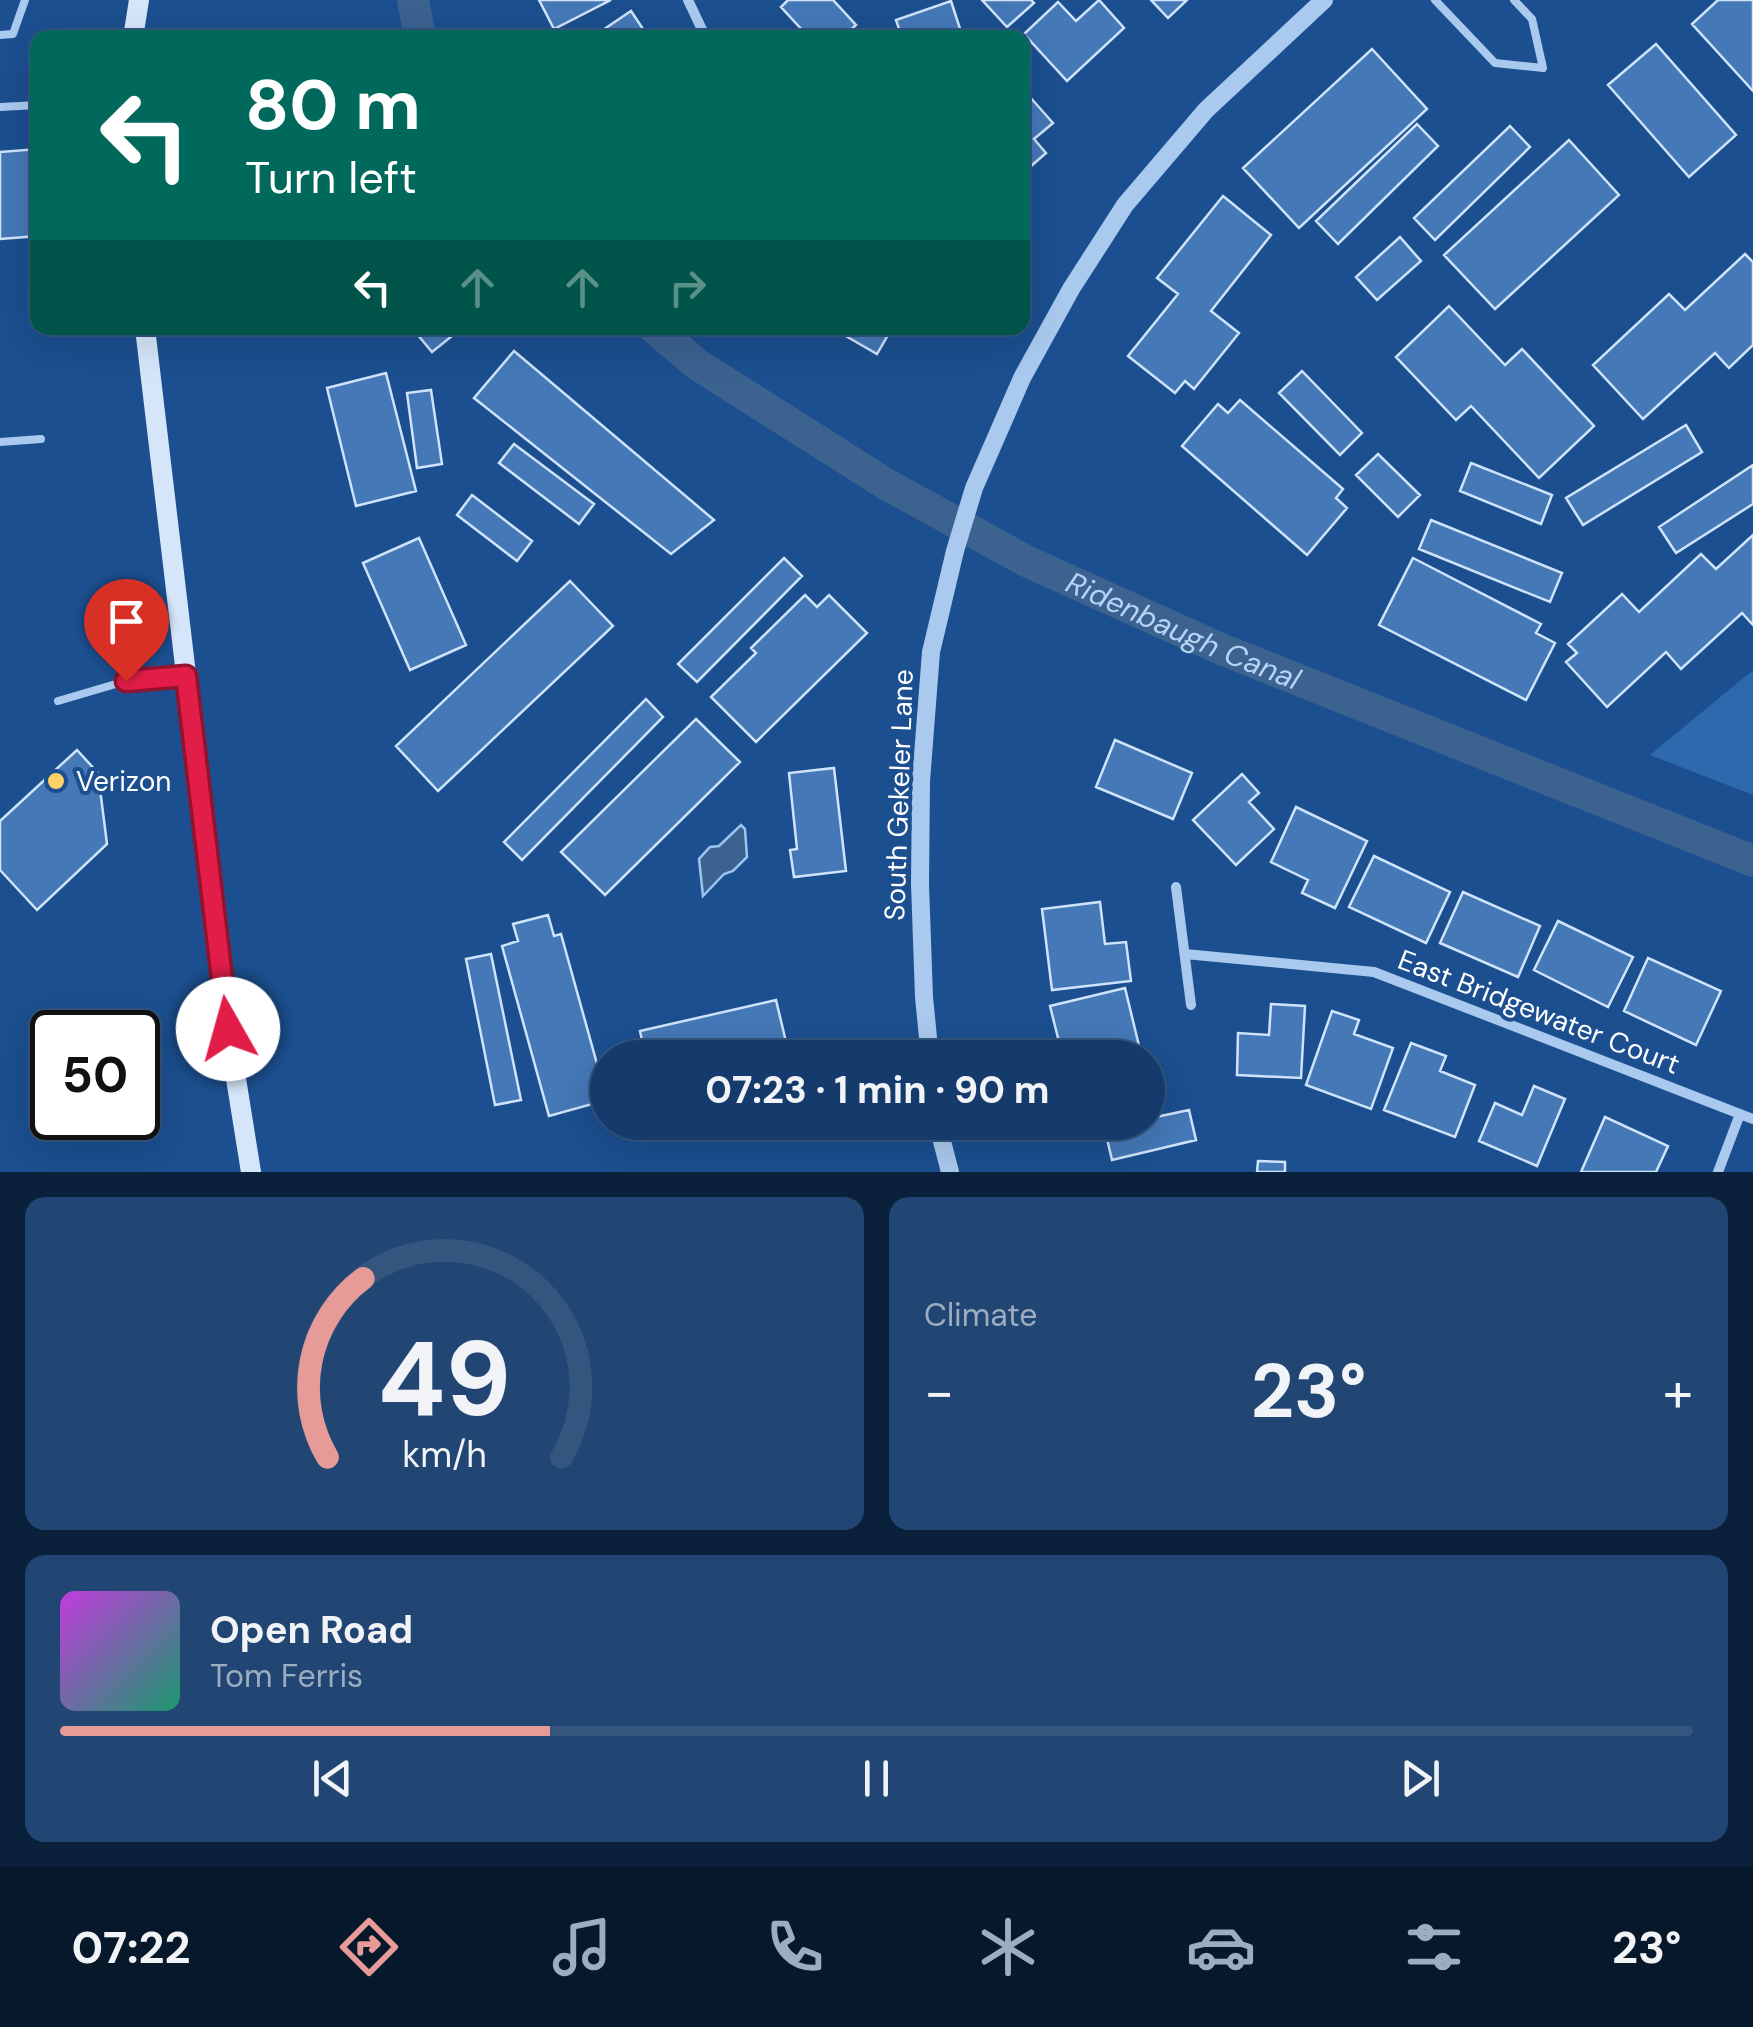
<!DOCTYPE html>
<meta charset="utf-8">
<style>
:root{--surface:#143b6b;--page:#214673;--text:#f1f3f6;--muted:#9dadc1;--line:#33557e;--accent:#e69b98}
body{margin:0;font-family:"DM Sans",sans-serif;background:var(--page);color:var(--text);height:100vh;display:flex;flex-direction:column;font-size:38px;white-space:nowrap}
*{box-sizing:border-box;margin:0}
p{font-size:32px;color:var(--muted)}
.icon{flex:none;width:55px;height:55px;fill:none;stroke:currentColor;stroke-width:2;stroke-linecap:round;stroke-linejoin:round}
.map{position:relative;height:1172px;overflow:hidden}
.details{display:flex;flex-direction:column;gap:25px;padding:25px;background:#0b203b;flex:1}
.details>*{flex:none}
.banner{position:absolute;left:30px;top:30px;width:1000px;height:305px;border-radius:20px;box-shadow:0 10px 40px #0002,0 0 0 2px var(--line);background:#00695c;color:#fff;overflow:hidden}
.speed{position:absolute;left:30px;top:1010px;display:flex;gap:20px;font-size:50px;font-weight:700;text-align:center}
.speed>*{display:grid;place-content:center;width:130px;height:130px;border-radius:50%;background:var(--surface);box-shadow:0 10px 40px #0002,0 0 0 2px var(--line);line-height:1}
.speed .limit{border:5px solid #111;border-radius:15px;background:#fff;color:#111}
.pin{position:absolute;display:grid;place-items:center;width:85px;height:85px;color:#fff;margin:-102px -42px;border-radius:50% 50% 50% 0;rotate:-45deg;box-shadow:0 0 10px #0007}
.pin .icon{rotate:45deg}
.me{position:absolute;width:110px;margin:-55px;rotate:353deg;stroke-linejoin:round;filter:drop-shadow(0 0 8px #0008)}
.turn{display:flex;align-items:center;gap:35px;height:210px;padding:0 50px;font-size:45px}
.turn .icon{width:130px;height:130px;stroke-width:2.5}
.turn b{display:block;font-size:70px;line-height:85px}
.lanes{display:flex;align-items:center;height:95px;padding:0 50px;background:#0003;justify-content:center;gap:50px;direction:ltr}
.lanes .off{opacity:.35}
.big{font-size:75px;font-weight:700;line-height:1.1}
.details .widget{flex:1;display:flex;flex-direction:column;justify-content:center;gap:15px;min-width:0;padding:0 35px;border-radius:20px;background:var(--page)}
.details .dial{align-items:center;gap:0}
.dial svg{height:260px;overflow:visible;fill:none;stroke:var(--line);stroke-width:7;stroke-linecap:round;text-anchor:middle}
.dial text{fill:var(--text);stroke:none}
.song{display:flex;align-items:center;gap:30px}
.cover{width:120px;height:120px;border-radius:15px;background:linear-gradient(135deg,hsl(290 70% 55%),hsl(160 70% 35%))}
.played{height:10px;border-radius:5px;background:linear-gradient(90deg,var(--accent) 30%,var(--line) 30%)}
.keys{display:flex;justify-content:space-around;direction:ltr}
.heat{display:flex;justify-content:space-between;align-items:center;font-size:55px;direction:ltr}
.details .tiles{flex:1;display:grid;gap:25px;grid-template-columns:1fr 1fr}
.widget:last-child{grid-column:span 2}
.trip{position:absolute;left:590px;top:1040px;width:575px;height:100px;border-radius:50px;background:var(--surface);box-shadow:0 10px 40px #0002,0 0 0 2px var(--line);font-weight:700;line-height:100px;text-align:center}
.dock{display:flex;height:160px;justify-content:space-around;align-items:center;background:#08182b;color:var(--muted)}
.dock .icon{width:70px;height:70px}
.dock .on{color:var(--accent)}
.dock b{font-size:45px;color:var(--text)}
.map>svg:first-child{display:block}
</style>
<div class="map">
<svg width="1753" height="1172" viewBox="0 0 1753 1172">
<rect width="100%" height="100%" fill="#1b4f8f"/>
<path fill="#2e69ad" d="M1753,670V795L1650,755Z"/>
<path fill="#3c6290" stroke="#9cc4f0" stroke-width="2.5" d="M741,825L745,829L747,857L733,871L724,874L703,896L699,859L710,847L719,846Z"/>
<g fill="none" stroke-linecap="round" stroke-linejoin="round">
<g stroke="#3c6290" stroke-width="32">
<path d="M413,0L420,38"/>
<path id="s1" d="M654,328L698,365L886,484L1026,561L1221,649L1753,861"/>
</g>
</g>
<path fill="#4478b7" stroke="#cfe3fa" stroke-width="2.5" d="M539,0H611L554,29Z
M788,0H833L856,25L842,38H796L803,31L781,7Z
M982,0H1031L1034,3L1007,27Z
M1099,0L1124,28L1067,81L1024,34L1058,2L1076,21Z
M1151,0H1187L1168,18Z
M1718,0H1753V91L1692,24Z
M951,1L963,38H902L896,20Z
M631,11L649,38H591Z
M1656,44L1736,135L1689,177L1608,85Z
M1372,49L1427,109L1299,228L1243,168Z
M1022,88L1053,123L1034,139L1046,153L1022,174Z
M1417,124L1438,146L1338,244L1316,221Z
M1510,126L1530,147L1435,240L1414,218Z
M1569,140L1619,195L1495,309L1444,255Z
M38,149V236L0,239V152Z
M1223,196L1271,235L1211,311L1239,333L1194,389L1185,381L1175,393L1128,356L1178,294L1157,278Z
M1400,237L1421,261L1377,300L1356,277Z
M1745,254L1753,262V345L1729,368L1715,353L1643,419L1593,365L1669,294L1685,310Z
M1449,306L1505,365L1522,349L1594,426L1539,478L1471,406L1456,420L1396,357Z
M412,328H462L432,352Z
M832,328H892L877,354Z
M514,351L714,520L671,554L474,398Z
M1302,371L1362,433L1340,455L1279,393Z
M386,373L416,491L356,506L327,388Z
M431,390L442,464L417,468L407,393Z
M1240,400L1343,489L1336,498L1347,508L1307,555L1182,446L1218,404L1228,413Z
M1686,425L1702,452L1583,525L1566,498Z
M514,444L594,504L579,524L499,463Z
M1378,454L1420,495L1398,517L1356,475Z
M1471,463L1552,495L1541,524L1460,491Z
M1753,465V504L1676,553L1659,527Z
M472,495L532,541L517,561L457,515Z
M1431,520L1562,573L1550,602L1419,549Z
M1753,535V625L1742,613L1681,669L1666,652L1607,707L1566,662L1577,653L1568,644L1622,594L1639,612L1701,554L1716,569Z
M419,538L466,645L410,670L363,563Z
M784,558L802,576L697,682L678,664Z
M1413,558L1541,624L1536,633L1555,643L1526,700L1379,625Z
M570,581L613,626L438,791L396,746Z
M805,595L817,607L829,595L867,633L756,742L711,697L756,653L751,648Z
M646,699L663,717L522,860L504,842Z
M696,719L740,762L605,895L561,852Z
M1115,740L1192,773L1173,819L1096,787Z
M77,750L98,773L107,844L37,910L0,870V821Z
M834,768L846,871L794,877L790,850L797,849L789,773Z
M1242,774L1259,793L1249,802L1274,829L1236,865L1193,820Z
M1296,807L1367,841L1335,908L1302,893L1308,880L1271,862Z
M1374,856L1450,892L1426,943L1349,907Z
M1463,892L1540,926L1518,977L1440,943Z
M1100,902L1105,944L1126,942L1131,981L1052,990L1042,909Z
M548,915L554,936L561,934L607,1100L549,1116L502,946L518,941L513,924Z
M1558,921L1633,957L1608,1007L1534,970Z
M491,954L521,1100L495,1105L466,959Z
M1648,958L1721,991L1696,1045L1624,1011Z
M1125,988L1142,1058H1063L1050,1006Z
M776,1000L787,1046L753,1054L754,1058H626L624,1050L643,1045L640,1031Z
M1271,1004L1305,1006L1301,1078L1237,1075L1238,1033L1269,1035Z
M1332,1011L1359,1020L1354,1034L1393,1048L1371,1109L1306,1085Z
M1411,1043L1446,1056L1440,1071L1475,1085L1455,1137L1384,1110Z
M1534,1086L1565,1099L1537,1166L1479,1141L1495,1103L1522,1115Z
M1148,1087L1156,1117L1189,1110L1196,1140L1112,1160L1103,1122H1148Z
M1605,1117L1668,1146L1656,1172H1581Z
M649,1122H707L651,1132Z
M1258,1161L1285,1162V1172H1257Z"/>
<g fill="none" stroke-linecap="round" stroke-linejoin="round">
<path stroke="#a9c9ee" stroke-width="8" d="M1435,0L1495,63L1543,68L1532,19L1514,0
M0,35L13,34L25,0
M0,107L38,105
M0,442L41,439
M58,701L126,681L182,676"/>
<path stroke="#a9c9ee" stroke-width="10" d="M688,0L706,38
M1176,887L1191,1005
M1185,954L1374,972L1753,1119
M1718,1172L1740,1114"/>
<path stroke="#a9c9ee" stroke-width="18" d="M930,1058L924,997L920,884L921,781L931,652L955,551L974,488L1022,378L1071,289L1125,205L1206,110L1324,0
M937,1122L950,1172"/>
<path stroke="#d6e6fa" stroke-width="20" d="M133,38L139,0
M145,328L228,1029L251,1172"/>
</g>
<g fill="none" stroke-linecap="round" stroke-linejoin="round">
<g stroke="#92132f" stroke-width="25">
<path id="route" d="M126,681L186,676L228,1029"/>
</g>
<use href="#route" stroke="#e11d48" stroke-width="18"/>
</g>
<circle fill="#ffd166" stroke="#1b4f8f" stroke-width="4" cx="56" cy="781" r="10"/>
<g text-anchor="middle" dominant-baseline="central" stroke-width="8" stroke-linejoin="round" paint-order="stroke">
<g font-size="28" fill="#fff" stroke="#1b4f8f" text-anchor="start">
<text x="76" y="781">Verizon</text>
</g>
<g font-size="28" fill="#fff" stroke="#1b4f8f">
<text transform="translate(899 795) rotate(-88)">South Gekeler Lane</text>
<text transform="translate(1539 1012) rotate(21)">East Bridgewater Court</text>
</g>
<g font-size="30" font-style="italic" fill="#b5d3f5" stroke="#1b4f8f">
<text stroke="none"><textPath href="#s1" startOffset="612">Ridenbaugh Canal</textPath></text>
</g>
</g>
</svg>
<div class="speed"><div class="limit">50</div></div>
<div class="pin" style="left:126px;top:681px;background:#d93025"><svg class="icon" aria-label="arrive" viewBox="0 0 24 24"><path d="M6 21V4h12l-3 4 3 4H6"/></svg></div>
<svg class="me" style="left:228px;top:1029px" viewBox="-20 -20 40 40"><circle r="19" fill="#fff"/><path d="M0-13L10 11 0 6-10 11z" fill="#e11d48"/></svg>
<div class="trip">07:23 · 1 min · 90 m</div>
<div class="banner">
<div class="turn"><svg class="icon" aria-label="left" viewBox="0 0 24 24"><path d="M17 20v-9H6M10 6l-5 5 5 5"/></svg><div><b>80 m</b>Turn left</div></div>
<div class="lanes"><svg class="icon" aria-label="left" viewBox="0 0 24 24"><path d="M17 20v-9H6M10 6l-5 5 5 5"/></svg><svg class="icon off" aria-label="ahead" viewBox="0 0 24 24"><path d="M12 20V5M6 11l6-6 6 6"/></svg><svg class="icon off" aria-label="ahead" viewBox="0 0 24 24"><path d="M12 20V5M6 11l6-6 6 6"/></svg><svg class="icon off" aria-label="right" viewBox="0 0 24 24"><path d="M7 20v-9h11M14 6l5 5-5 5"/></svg></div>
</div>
</div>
<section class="details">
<div class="tiles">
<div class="widget dial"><svg viewBox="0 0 100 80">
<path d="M14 69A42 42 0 1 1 86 69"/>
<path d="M14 69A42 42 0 0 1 25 14" stroke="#e69b98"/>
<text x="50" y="56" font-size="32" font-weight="700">49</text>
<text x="50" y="72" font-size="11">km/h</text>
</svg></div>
<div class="widget"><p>Climate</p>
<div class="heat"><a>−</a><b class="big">23°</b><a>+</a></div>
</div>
<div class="widget">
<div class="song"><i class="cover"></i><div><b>Open Road</b><p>Tom Ferris</p></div></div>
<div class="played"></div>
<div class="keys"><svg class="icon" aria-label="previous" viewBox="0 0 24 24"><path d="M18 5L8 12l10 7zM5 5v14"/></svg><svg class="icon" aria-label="pause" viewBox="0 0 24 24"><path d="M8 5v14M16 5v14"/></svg><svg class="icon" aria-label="next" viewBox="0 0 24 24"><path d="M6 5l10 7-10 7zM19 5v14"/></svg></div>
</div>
</div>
</section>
<nav class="dock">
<b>07:22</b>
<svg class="icon on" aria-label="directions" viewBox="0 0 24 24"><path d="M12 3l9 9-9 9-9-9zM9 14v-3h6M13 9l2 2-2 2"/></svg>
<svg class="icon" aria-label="music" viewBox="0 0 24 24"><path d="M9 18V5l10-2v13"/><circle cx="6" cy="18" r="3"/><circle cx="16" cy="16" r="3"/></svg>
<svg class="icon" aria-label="phone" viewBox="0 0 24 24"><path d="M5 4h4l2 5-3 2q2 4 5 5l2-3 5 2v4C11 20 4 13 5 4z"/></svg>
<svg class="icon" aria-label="climate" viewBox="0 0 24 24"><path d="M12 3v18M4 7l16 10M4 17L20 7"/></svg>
<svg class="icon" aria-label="car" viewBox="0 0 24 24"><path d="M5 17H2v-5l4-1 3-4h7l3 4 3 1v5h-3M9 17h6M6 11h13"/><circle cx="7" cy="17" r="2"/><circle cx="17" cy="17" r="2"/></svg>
<svg class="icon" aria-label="filters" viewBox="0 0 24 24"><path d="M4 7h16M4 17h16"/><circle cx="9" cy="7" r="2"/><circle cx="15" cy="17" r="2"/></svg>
<b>23°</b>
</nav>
